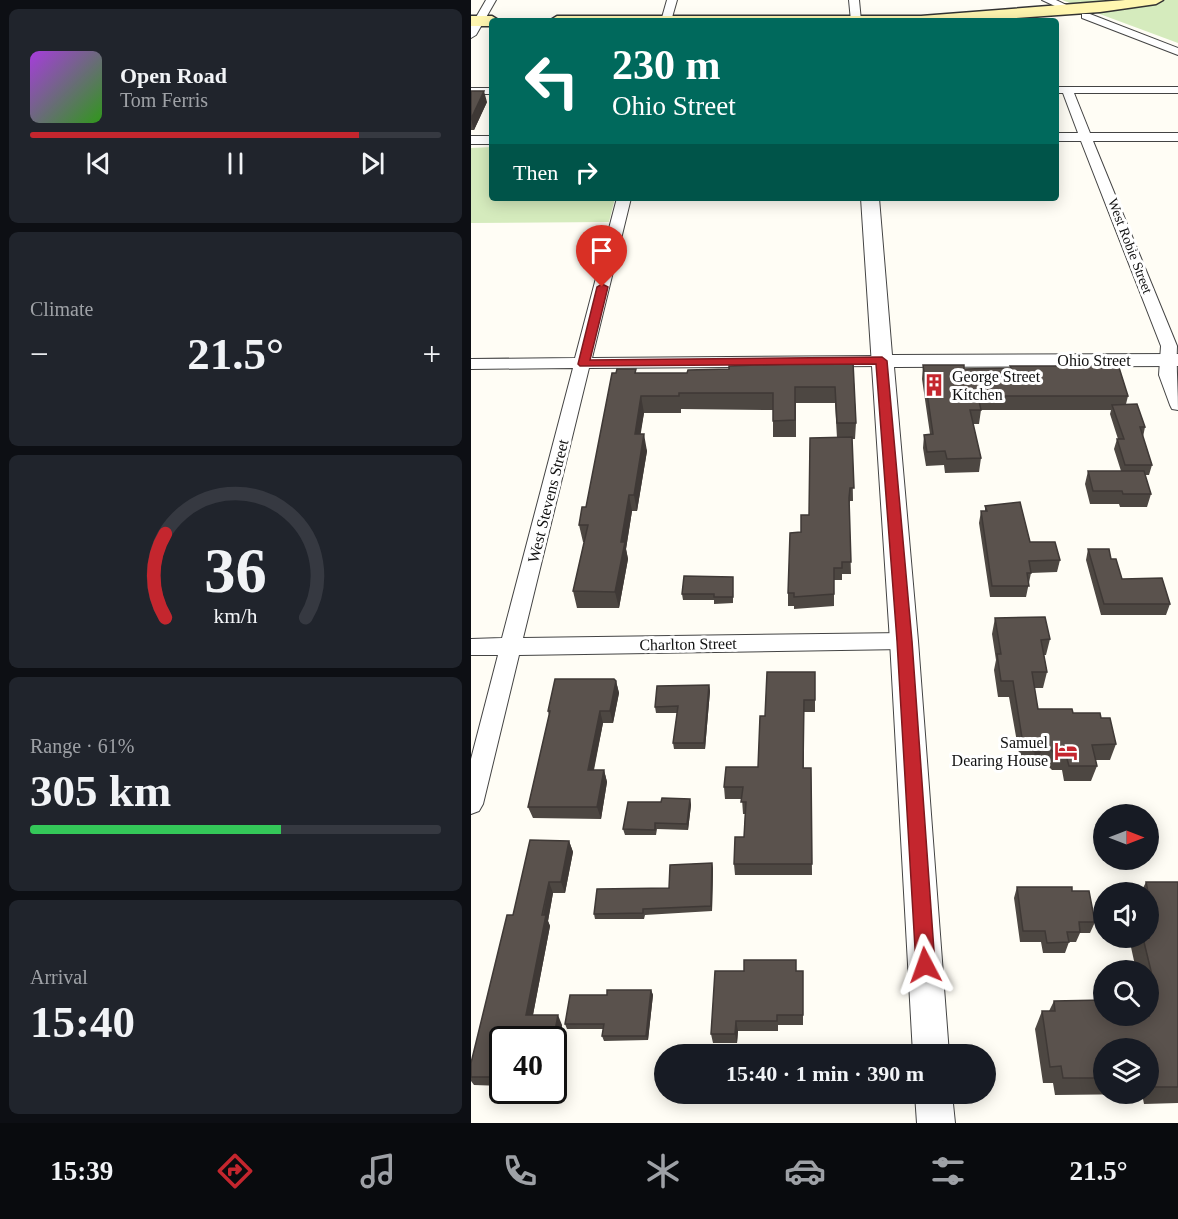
<!DOCTYPE html>
<meta charset="utf-8">
<style>
:root{--surface:#171b24;--page:#20242c;--text:#f1f3f6;--muted:#9ea1a6;--line:#363941;--accent:#c4262e}
body{margin:0;font-family:"Times New Roman",serif;background:var(--page);color:var(--text);height:100vh;display:flex;flex-direction:column;font-size:22px;white-space:nowrap}
*{box-sizing:border-box;margin:0}
p{font-size:20px;color:var(--muted)}
.icon{flex:none;width:33px;height:33px;fill:none;stroke:currentColor;stroke-width:2;stroke-linecap:round;stroke-linejoin:round}
.map{position:relative;flex:1;overflow:hidden}
.side{display:flex;flex-direction:column;gap:9px;padding:9px;background:#0d0f14;width:471px}
.side>*{flex:none}
.hud{position:absolute;left:18px;top:18px;width:570px;height:183px;border-radius:6px;box-shadow:0 3px 15px #0003;background:#00695c;color:#fff;overflow:hidden}
.needle{width:39px;rotate:90deg}
.buttons{position:absolute;left:622px;top:804px;display:grid;gap:12px}
.buttons a{display:grid;place-items:center;width:66px;height:66px;border-radius:50%;background:var(--surface);box-shadow:0 3px 15px #0003;font-size:30px}
.speed{position:absolute;left:18px;top:1026px;display:flex;gap:12px;font-size:30px;font-weight:700;text-align:center}
.speed>*{display:grid;place-content:center;width:78px;height:78px;border-radius:50%;background:var(--surface);box-shadow:0 3px 15px #0003;line-height:1}
.speed .limit{border:3px solid #111;border-radius:9px;background:#fff;color:#111}
.pin{position:absolute;display:grid;place-items:center;width:51px;height:51px;color:#fff;margin:-62px -26px;border-radius:50% 50% 50% 0;rotate:-45deg;box-shadow:0 0 6px #0007}
.pin .icon{rotate:45deg}
.me{position:absolute;width:66px;margin:-33px;rotate:356deg;stroke-linejoin:round;filter:drop-shadow(0 0 4px #0008)}
.turn{display:flex;align-items:center;gap:21px;height:126px;padding:0 24px;font-size:27px}
.turn .icon{width:78px;height:78px;stroke-width:2.5}
.turn b{display:block;font-size:42px;line-height:51px}
.then{display:flex;align-items:center;height:57px;padding:0 24px;background:#0003;gap:12px;font-size:22px}
.big{font-size:45px;font-weight:700;line-height:1.1}
.side .widget{flex:1;display:flex;flex-direction:column;justify-content:center;gap:9px;min-width:0;padding:0 21px;border-radius:9px;background:var(--page)}
.side .dial{align-items:center;gap:0}
.dial svg{height:156px;overflow:visible;fill:none;stroke:var(--line);stroke-width:7;stroke-linecap:round;text-anchor:middle}
.dial text{fill:var(--text);stroke:none}
.song{display:flex;align-items:center;gap:18px}
.cover{width:72px;height:72px;border-radius:9px;background:linear-gradient(135deg,hsl(280 70% 55%),hsl(110 70% 35%))}
.played{height:6px;border-radius:3px;background:linear-gradient(90deg,var(--accent) 80%,var(--line) 80%)}
.keys{display:flex;justify-content:space-around;direction:ltr}
.heat{display:flex;justify-content:space-between;align-items:center;font-size:33px;direction:ltr}
.charge{height:9px;border-radius:4px;background:linear-gradient(90deg,#34c759 61%,var(--line) 0)}
.trip{position:absolute;left:183px;top:1044px;width:342px;height:60px;border-radius:30px;background:var(--surface);box-shadow:0 3px 15px #0003;font-weight:700;line-height:60px;text-align:center}
.menu{display:flex;height:96px;justify-content:space-around;align-items:center;background:#090b0e;color:var(--muted)}
.menu .icon{width:42px;height:42px}
.menu .on{color:var(--accent)}
.menu b{font-size:27px;color:var(--text)}
main{display:flex;flex:1;min-height:0}
.map>svg:first-child{display:block}
</style>
<main>
<section class="side">
<div class="widget">
<div class="song"><i class="cover"></i><div><b>Open Road</b><p>Tom Ferris</p></div></div>
<div class="played"></div>
<div class="keys"><svg class="icon" aria-label="previous" viewBox="0 0 24 24"><path d="M18 5L8 12l10 7zM5 5v14"/></svg><svg class="icon" aria-label="pause" viewBox="0 0 24 24"><path d="M8 5v14M16 5v14"/></svg><svg class="icon" aria-label="next" viewBox="0 0 24 24"><path d="M6 5l10 7-10 7zM19 5v14"/></svg></div>
</div>
<div class="widget"><p>Climate</p>
<div class="heat"><a>−</a><b class="big">21.5°</b><a>+</a></div>
</div>
<div class="widget dial"><svg viewBox="0 0 100 80">
<path d="M14 69A42 42 0 1 1 86 69"/>
<path d="M14 69A42 42 0 0 1 14 26" stroke="#c4262e"/>
<text x="50" y="56" font-size="32" font-weight="700">36</text>
<text x="50" y="72" font-size="11">km/h</text>
</svg></div>
<div class="widget"><p>Range · 61%</p><b class="big">305 km</b><div class="charge"></div></div>
<div class="widget"><p>Arrival</p><b class="big">15:40</b></div>
</section>
<div class="map">
<svg width="707" height="1123" viewBox="0 0 707 1123">
<rect width="100%" height="100%" fill="#fffdf5"/>
<path fill="#d5ebbd" d="M591,0H707V43Z
M21,147V198H144L138,222L0,223V148Z"/>
<g fill="none" stroke-linecap="round" stroke-linejoin="round">
<g stroke="#444" stroke-width="2">
<path id="minor" d="M15,0H25L5,35L0,38V26Z
M196,0H206L200,21H190Z
M378,0H388L390,21H380Z
M571,0H585L608,11L599,13Z
M611,14H619L707,48V55L611,18Z
M585,87H707V93H603L619,133H707V141H622L706,346C705,368 707,388 707,410L701,409L699,405L688,375L690,346L610,141H585V133H607L592,93H585Z
M0,88H21V94H0Z
M0,136H21V144H0Z
M146,198H160L121,358L411,356L419,361L411,366L118,368L52,638L433,633L440,635L443,641L440,647L433,649L48,655L12,804L8,811L0,814V759L27,655H0V639L31,638L102,368L0,369V359L104,358Z"/>
</g>
<g stroke="#444" stroke-width="2">
<path id="tertiary" d="M390,198H408L421,355L707,354V366L423,367L447,641L478,1054H442L419,641Z
M444,1094H481L484,1123H446Z"/>
</g>
<g stroke="#333" stroke-width="3">
<path id="secondary" d="M654,0H692L685,4L629,12L505,21H78L86,16H450Z
M0,16H21L29,21H21V26H0Z"/>
</g>
<use href="#minor" fill="#fff" fill-rule="evenodd"/>
<use href="#tertiary" fill="#fff" fill-rule="evenodd"/>
<use href="#secondary" fill="#fff6b0" fill-rule="evenodd"/>
</g>
<path fill="#4d4742" fill-rule="evenodd" d="M0,91L16,102L3,130H0Z
M382,362L385,423L384,439H381L382,501H379L378,506L380,574H371V580H363V606L323,609V606H317V593L330,532L338,515L366,438L364,403H325V437H302V410L210,409V413H173L169,434L176,451L166,511H161L155,549L157,559L148,608H106L102,591L113,542H112L108,525L165,373H216L258,369Z
M628,362L657,396L655,404L674,427L672,437L681,465L678,475H674L680,494L676,507H649L648,504H619L614,484L617,471H650L643,449L646,439H647L639,414L640,410H510L508,424H502L510,458L508,472L474,473L473,465L455,466L452,448L453,435L459,434L451,379L452,365L493,369L539,368V366H627Z
M514,506L559,542L589,560L586,572L560,573L555,597H519L508,523L510,511H514Z
M617,549L640,559L651,579L699,604L695,615H630L615,560Z
M262,577V603L243,604V600H212L211,594Z
M524,618L579,639L575,655H573L576,672L572,688H563L567,709L602,713L630,718L645,744L639,760H624L626,766L620,781H593L591,770H581L568,757L560,767L549,759L538,697H527L523,670L525,660L521,634Z
M344,672V712H333V768H340L341,875H264L263,864L273,837L274,814H272L271,799H254L253,787L287,767L294,716Z
M145,681L148,693L142,723H132L123,770H133L136,782L130,819L62,818L57,807L78,715L77,711Z
M238,685L239,691L234,749H203L202,743L206,713H185L184,707Z
M219,799L220,805L217,830L186,829L185,835H154L152,829L190,802Z
M98,841L102,852L94,893H82L77,921L79,926L62,1015L91,1025L86,1061H82V1040H32V1086L3,1085L0,1081V1063L42,915Z
M241,863L242,869L241,911L174,915L173,919H124L123,914L198,888Z
M675,882H707V1103L673,1104L671,1094L584,1095L582,1083H572L564,1029L571,1011H578L583,1001L678,1016V970H665L658,938H678L670,892ZM633,1048H678V1094H633Z
M546,887L601,891L624,922L619,933H609L605,942H598L594,953H572L570,942H549L543,898Z
M325,971H332V1025H307V1031H267L266,1043H242L240,1034Z
M180,990L182,995L177,1040L133,1041L131,1036L132,1029H96L94,1024L136,995Z"/>
<path fill="#3f3936" d="M13,91L16,102L3,130L0,119Z
M170,396L173,413L167,451L164,434Z
M173,434L176,451L166,511L163,495Z
M158,495L161,511L155,549L157,559L148,608L144,592L150,542Z
M145,681L148,693L142,723L139,711Z
M238,685L239,691L234,749L233,743Z
M129,711L132,723L120,782L117,770Z
M573,742L568,757L560,767L564,752Z
M133,770L136,782L130,819L126,807Z
M219,799L220,805L217,830L216,824Z
M98,841L102,852L94,893L90,882Z
M241,863L242,869L241,911L240,906Z
M78,882L82,893L77,921L79,926L60,1025L55,1015Z
M180,990L182,995L177,1040L175,1036Z
M87,1015L91,1025L86,1061L82,1056V1041Z
M265,1021L267,1031L266,1043L264,1034Z
M29,1064L32,1067V1084L27,1077Z"/>
<path fill="#5a524d" stroke="#3f3936" stroke-width="1.5" d="M0,91H13L0,119Z
M646,361L657,396H507L510,410H499L510,458L476,459L474,451L456,452L453,435L462,434L452,365H493V369L540,368L539,366H629L628,362Z
M382,362L385,423H366L364,387H324V420L302,421V393H208V396H170L164,434H173L163,495H158L150,542H154L144,592L102,591L117,525H108L111,507H115L141,373H145L146,369H165L164,373H216L217,370L258,369V366Z
M666,404L674,427H669L681,465H654L646,439H653L641,405Z
M381,437L383,488H379L378,498L380,562H371V568H363V594L323,597V593H317L319,533L330,532V515H338L339,438Z
M617,471H673L680,494H652L651,491H622Z
M549,502L559,542H584L589,560L558,561L560,573H556L558,586H521L510,511H516L514,506Z
M617,549H638L640,559H645L651,579L691,578L699,604H633Z
M213,576L262,577V597H243V594H211Z
M574,617L579,639L570,640L576,672H561L567,709H601L602,713H629L630,718H639L645,744L621,745L626,766H598L595,755H585L573,742L564,752L552,744L542,681H530L526,654H530L524,618Z
M296,672H344V700H333L332,768H340L341,864H263L264,837H273L275,802H270L272,787H253L255,767H287L289,716H294Z
M84,679H143L145,681L139,711H129L117,770H133L126,807H57L79,711H77Z
M238,685L233,743H202L207,706L184,707L186,686Z
M191,798L219,799L216,824L184,823V830L152,829L157,802H190Z
M59,840L98,841L90,882H78L71,915H75L55,1015H87L82,1041V1040H32V1064H29L27,1077H0V1063L36,915H42Z
M241,863L240,906L172,909V913L123,914L126,889L198,888L199,865Z
M675,882H707V1087H684L682,1077H678V1048H633V1078H592L590,1066L579,1067L571,1011H584L583,1001L633,1000V1016H678V975H681L672,938H678V892H662H677Z
M546,887H601V891H618L624,922H608L609,932H596L598,942L576,943L574,931H552Z
M273,960H325V971H332V1015H306V1021H265L264,1034H240L244,971H273Z
M136,990H180L175,1036H131L133,1024H94L99,995H136Z"/>
<path fill="#c4262e" stroke="#7f191e" stroke-width="1.5" d="M131,284L137,287L119,360L411,357L416,361L441,641L464,965L461,971L454,974L448,971L445,965L426,641L405,364L109,366L107,364L126,287Z"/>
<defs>
<g id="building-bare" transform="scale(1.8)"><path d="M-4-6H4V6H1V3H-1V6H-4ZM-2.5-4.3h1.7v1.8h-1.7ZM.8-4.3h1.7v1.8H.8ZM-2.5-1h1.7V.8h-1.7ZM.8-1h1.7V.8H.8Z" fill="#c4262e" stroke="#fff" stroke-width="2.5" paint-order="stroke"/></g>
<g id="hotel-bare" transform="scale(1.8)"><path d="M-6-4.5h1.5V1H6V5H4.5V3h-9V5H-6ZM-4 0a1.8 1.8 0 1 1 3.6 0ZM.5 0V-2.5h3Q6-2.5 6 0Z" fill="#c4262e" stroke="#fff" stroke-width="2.5" paint-order="stroke"/></g>
</defs>
<g fill-rule="evenodd">
<use href="#building-bare" x="463" y="385"/>
<use href="#hotel-bare" x="595" y="751"/>
</g>
<g text-anchor="middle" dominant-baseline="central" stroke-width="6" stroke-linejoin="round" paint-order="stroke">
<g font-size="14" fill="#111" stroke="#fff">
<text transform="translate(659 246) rotate(69)">West Robie Street</text>
</g>
<g font-size="16" fill="#111" stroke="#fff">
<text x="623" y="360">Ohio Street</text>
<text transform="translate(77 501) rotate(-76)">West Stevens Street</text>
<text transform="translate(217 644) rotate(-1)">Charlton Street</text>
</g>
<g font-size="16" fill="#111" stroke="#fff" text-anchor="start">
<text x="481" y="376">George Street<tspan x="481" dy="18">Kitchen</tspan></text>
<text x="577" y="742" text-anchor="end">Samuel<tspan x="577" dy="18">Dearing House</tspan></text>
</g>
</g>
</svg>
<div class="buttons">
<a><svg class="needle" viewBox="-14 -14 28 28"><path d="M0-13l5 13h-10z" fill="#e53935"/><path d="M0 13l5-13h-10z" fill="#9ea1a6"/></svg></a>
<a><svg class="icon" aria-label="sound" viewBox="0 0 24 24"><path d="M4 9h4l5-4v14l-5-4H4zM17 9q2 3 0 6"/></svg></a>
<a><svg class="icon" aria-label="search" viewBox="0 0 24 24"><circle cx="10" cy="10" r="6"/><path d="M15 15l6 6"/></svg></a>
<a><svg class="icon" aria-label="layers" viewBox="0 0 24 24"><path d="M12 4l9 5-9 5-9-5zM3 14l9 5 9-5"/></svg></a>
</div>
<div class="speed"><div class="limit">40</div></div>
<div class="pin" style="left:131px;top:287px;background:#d93025"><svg class="icon" aria-label="arrive" viewBox="0 0 24 24"><path d="M6 21V4h12l-3 4 3 4H6"/></svg></div>
<svg class="me" style="left:454px;top:965px" viewBox="-20 -20 40 40"><path d="M0-17L14 15 0 8-14 15z" fill="#c4262e" stroke="#fff" stroke-width="4"/></svg>
<div class="trip">15:40 · 1 min · 390 m</div>
<div class="hud">
<div class="turn"><svg class="icon" aria-label="left" viewBox="0 0 24 24"><path d="M17 20v-9H6M10 6l-5 5 5 5"/></svg><div><b>230 m</b>Ohio Street</div></div>
<div class="then">Then<svg class="icon" aria-label="right" viewBox="0 0 24 24"><path d="M7 20v-9h11M14 6l5 5-5 5"/></svg></div>
</div>
</div>
</main>
<nav class="menu">
<b>15:39</b>
<svg class="icon on" aria-label="directions" viewBox="0 0 24 24"><path d="M12 3l9 9-9 9-9-9zM9 14v-3h6M13 9l2 2-2 2"/></svg>
<svg class="icon" aria-label="music" viewBox="0 0 24 24"><path d="M9 18V5l10-2v13"/><circle cx="6" cy="18" r="3"/><circle cx="16" cy="16" r="3"/></svg>
<svg class="icon" aria-label="phone" viewBox="0 0 24 24"><path d="M5 4h4l2 5-3 2q2 4 5 5l2-3 5 2v4C11 20 4 13 5 4z"/></svg>
<svg class="icon" aria-label="climate" viewBox="0 0 24 24"><path d="M12 3v18M4 7l16 10M4 17L20 7"/></svg>
<svg class="icon" aria-label="car" viewBox="0 0 24 24"><path d="M5 17H2v-5l4-1 3-4h7l3 4 3 1v5h-3M9 17h6M6 11h13"/><circle cx="7" cy="17" r="2"/><circle cx="17" cy="17" r="2"/></svg>
<svg class="icon" aria-label="filters" viewBox="0 0 24 24"><path d="M4 7h16M4 17h16"/><circle cx="9" cy="7" r="2"/><circle cx="15" cy="17" r="2"/></svg>
<b>21.5°</b>
</nav>
